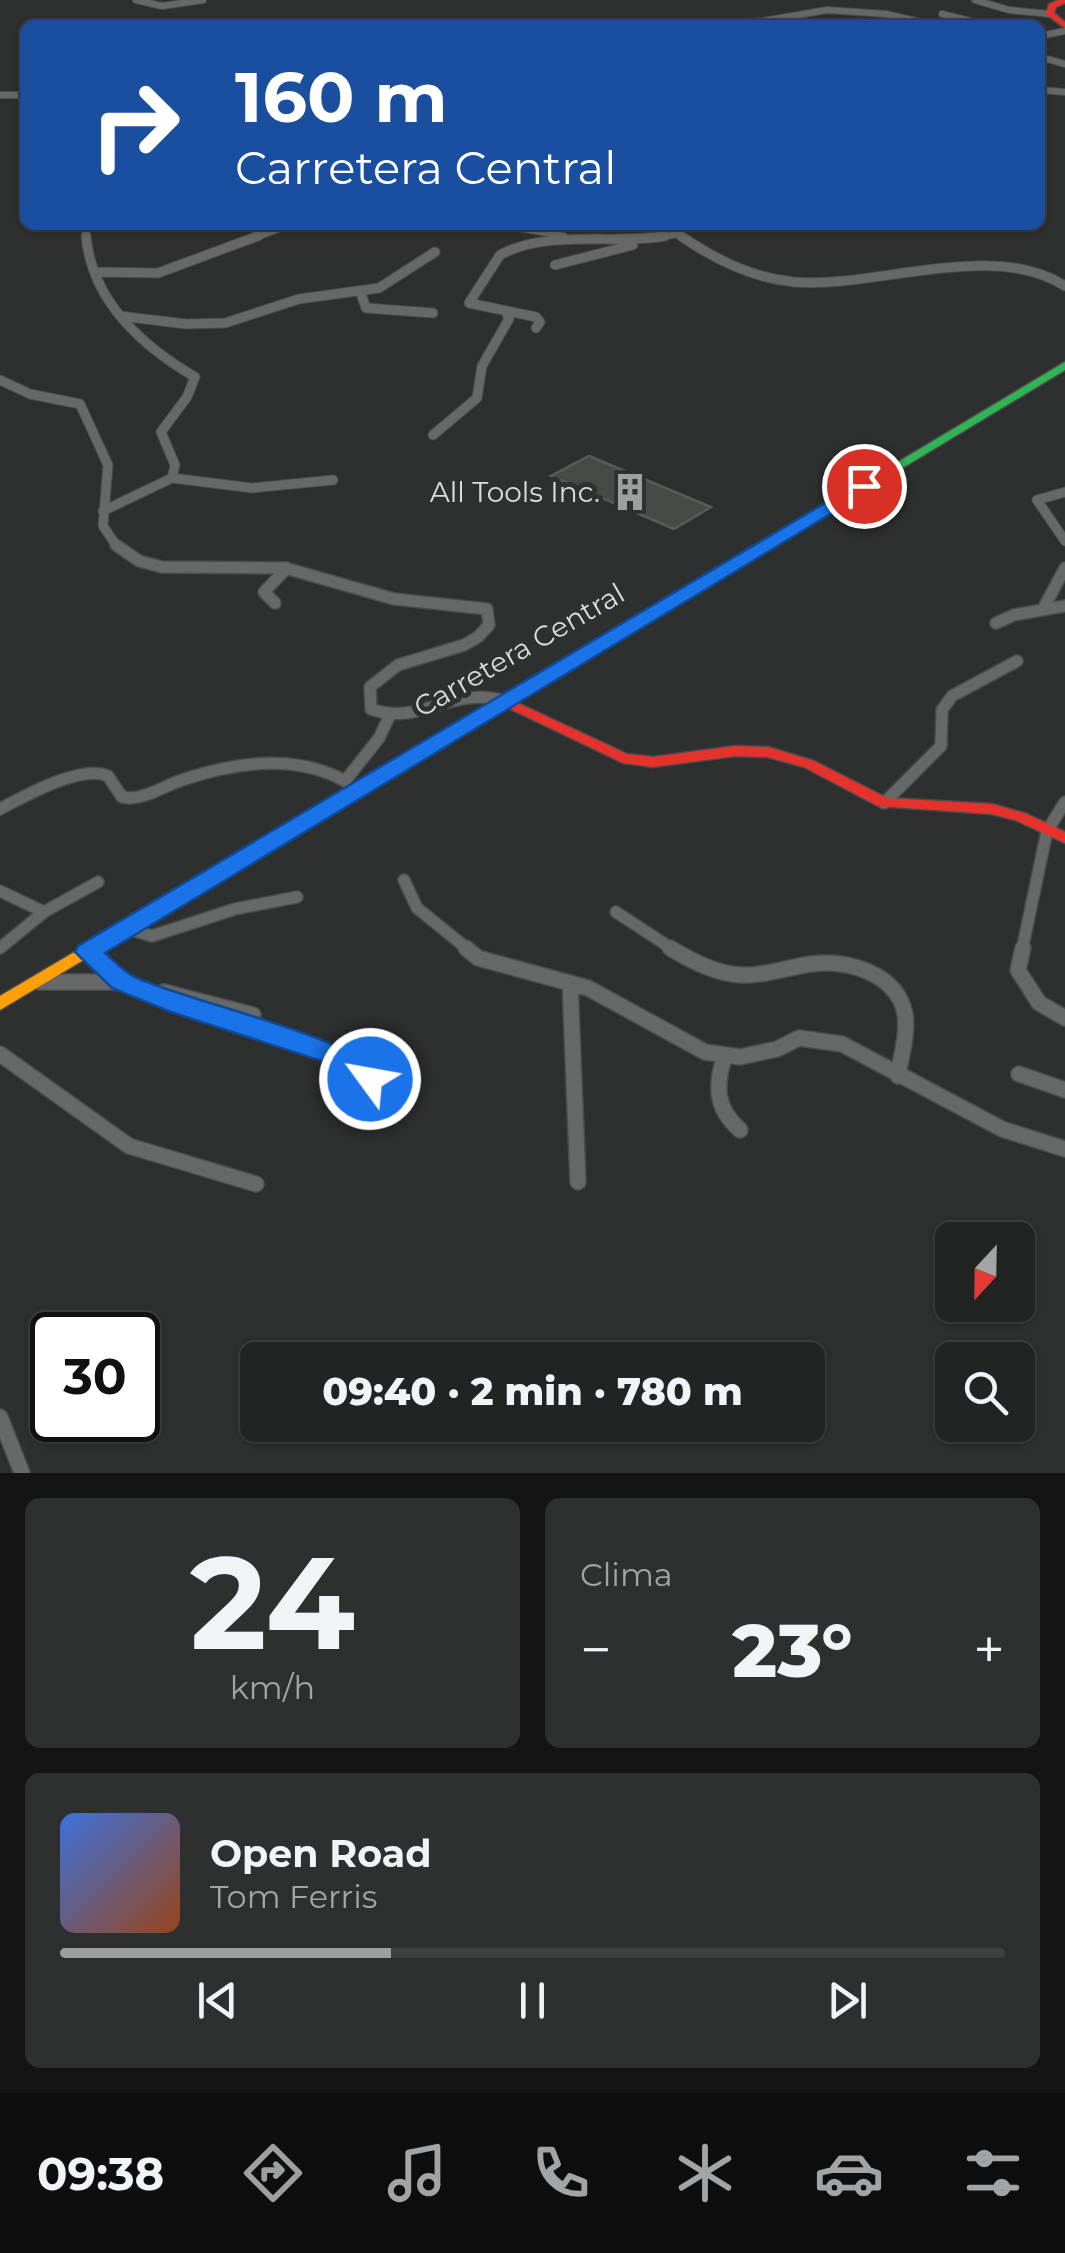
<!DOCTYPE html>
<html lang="es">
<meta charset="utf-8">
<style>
:root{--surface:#222423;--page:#2e3030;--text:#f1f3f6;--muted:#a2a4a6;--line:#3f4141;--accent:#9ea0a0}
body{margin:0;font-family:Montserrat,sans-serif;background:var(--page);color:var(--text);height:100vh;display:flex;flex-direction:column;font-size:38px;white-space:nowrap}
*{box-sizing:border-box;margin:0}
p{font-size:32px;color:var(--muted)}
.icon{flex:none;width:55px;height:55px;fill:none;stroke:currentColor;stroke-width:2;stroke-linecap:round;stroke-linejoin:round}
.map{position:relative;height:1473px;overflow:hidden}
.side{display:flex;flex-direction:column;gap:25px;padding:25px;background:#131413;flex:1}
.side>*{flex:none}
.hud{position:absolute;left:20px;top:20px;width:1025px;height:210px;border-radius:15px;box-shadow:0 2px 8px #0004,0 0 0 2px var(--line);background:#1a4fa0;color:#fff;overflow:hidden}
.needle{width:65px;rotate:202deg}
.buttons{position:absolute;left:935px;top:1222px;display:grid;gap:20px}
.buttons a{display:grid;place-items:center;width:100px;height:100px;border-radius:15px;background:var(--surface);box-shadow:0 2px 8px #0004,0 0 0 2px var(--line);font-size:50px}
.speed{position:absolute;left:30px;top:1312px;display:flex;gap:20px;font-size:50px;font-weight:700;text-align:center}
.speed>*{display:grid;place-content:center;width:130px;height:130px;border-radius:50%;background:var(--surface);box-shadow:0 2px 8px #0004,0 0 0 2px var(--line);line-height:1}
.speed .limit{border:5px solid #111;border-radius:15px;background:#fff;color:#111}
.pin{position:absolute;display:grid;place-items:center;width:85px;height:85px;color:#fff;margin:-42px;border:5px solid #fff;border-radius:50%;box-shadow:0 2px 10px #0007}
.me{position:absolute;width:110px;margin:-55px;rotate:302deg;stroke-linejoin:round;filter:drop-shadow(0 0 8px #0008)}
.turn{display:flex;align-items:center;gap:35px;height:210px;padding:0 50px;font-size:45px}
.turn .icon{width:130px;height:130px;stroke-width:2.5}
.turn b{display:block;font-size:70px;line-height:85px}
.big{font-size:75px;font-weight:800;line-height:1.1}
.side .card{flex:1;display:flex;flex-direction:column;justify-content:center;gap:15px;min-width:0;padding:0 35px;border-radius:15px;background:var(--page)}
.side .dial{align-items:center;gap:0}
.dial b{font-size:130px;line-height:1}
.song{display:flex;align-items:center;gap:30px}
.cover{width:120px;height:120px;border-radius:15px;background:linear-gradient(135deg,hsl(220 70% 55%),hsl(20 70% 35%))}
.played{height:10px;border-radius:5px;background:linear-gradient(90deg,var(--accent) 35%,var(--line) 35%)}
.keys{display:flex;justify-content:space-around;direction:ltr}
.heat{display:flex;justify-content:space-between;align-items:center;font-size:55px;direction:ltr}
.side .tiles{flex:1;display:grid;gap:25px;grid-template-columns:1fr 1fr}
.card:last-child{grid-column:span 2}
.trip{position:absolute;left:240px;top:1342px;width:585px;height:100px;border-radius:15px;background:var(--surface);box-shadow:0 2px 8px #0004,0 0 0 2px var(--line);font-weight:800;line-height:100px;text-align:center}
.tab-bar{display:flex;height:160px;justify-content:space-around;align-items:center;background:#0e0e0e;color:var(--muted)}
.tab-bar .icon{width:70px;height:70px}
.tab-bar .current{color:var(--accent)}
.tab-bar b{font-size:45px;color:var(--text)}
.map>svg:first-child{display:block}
</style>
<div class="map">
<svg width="1065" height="1473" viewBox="0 0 1065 1473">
<rect width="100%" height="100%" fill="#2e302f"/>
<path fill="#464b47" stroke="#595b5a" stroke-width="2.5" d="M589,456L711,507L674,529L551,476Z"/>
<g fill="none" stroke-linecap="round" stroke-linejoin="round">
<g stroke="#4a4c4b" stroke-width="8">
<path id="street-far3" d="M136,0L162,6L203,0
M975,0L1009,10L1050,14
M942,14L986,25
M539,22L544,25
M697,25L763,21L827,10L886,14L933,25
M1040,36L1065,31
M1040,57L1065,64
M1040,90L1065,92
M0,95H25
M517,225L512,227L564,236
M86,239L87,225
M252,239L289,225
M650,239L678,234L685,239"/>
</g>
<g stroke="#4a4c4b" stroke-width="11">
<path id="street-far2" d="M86,236C92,302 142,346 195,377L187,397L161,432L175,465L172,478L103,511
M681,236C714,259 753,278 794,282C876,289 993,239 1065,286
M555,265L633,245
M97,272L158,273L258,236
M360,291L366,308L433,313
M120,316L186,324L225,323L299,299L379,288L435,252
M536,328L540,322L536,317L469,303L500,255C547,229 613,245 665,236
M0,380L30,394L80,404L108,465L103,526L118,548
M433,435L477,398L482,366L509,319L506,312
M172,478L252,488L333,480
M1065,492L1037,500L1065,541"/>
</g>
<g stroke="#4a4c4b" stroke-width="14">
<path id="street-far1" d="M116,545L139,561L162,567L285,568L394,599L487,609L489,625L478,637L464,645L398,665L370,687L371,709C420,727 450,685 505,701
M275,603L264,592L287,568
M1043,609L1065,568
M996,623L1014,615L1065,606
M884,803L941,746L942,710L952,696L1017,661
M0,809C25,796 81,764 108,776L122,797L130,798C149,797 164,786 182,780C235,762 294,753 345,781L379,738L389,717
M404,880L417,908L469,950
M0,891L44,912
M616,912L674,950
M126,928L152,936L235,909L297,897
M0,948L44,912L98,882
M1022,950L1047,831L1065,802"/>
</g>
<g stroke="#4a4c4b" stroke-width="18">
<path id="street" d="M466,948L478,958L588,988L705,1052L740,1057L777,1049L799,1038L842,1044L1002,1129L1065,1149
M670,948C692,961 716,974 742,975C766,976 788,967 811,964C847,959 897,973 905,1014C908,1035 901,1056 898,1076
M1023,948L1018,970L1039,1003L1065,1018
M87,952L122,982
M39,982H122L341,1057L370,1079
M570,983L578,1182
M164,992L253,1015
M0,1054L129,1146L256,1184
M725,1055C715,1085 715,1108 740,1130
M1019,1074L1065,1090
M0,1417L22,1473"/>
</g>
<g stroke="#4a4c4b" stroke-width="3">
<path id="fast" d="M1065,362V370L494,714L489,715L482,711Z"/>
</g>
<g stroke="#4a4c4b" stroke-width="3">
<path id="slow" d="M489,707L496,711L494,714L0,1010V996Z"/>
</g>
<g stroke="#4a4c4b" stroke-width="3">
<path id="jam" d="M1059,0H1065V3L1056,7L1054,13L1065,22V28L1046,14L1049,4Z
M505,697L627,754L653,757L735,746L768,747L814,761L887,798L992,804L1027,814L1065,832V843L1015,820L991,814L878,806L804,767L767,757L735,756L653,767L623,763L500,704L498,701L500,698Z"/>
</g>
<use href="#street-far3" stroke="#676968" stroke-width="6"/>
<use href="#street-far2" stroke="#676968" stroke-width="9"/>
<use href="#street-far1" stroke="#676968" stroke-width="11"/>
<use href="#street" stroke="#676968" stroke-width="15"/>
<use href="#fast" fill="#30b455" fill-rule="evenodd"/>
<use href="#slow" fill="#ff9f0a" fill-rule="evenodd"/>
<use href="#jam" fill="#e5322d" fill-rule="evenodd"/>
</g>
<path fill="#1a73e8" stroke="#114b97" stroke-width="2.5" d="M864,480L873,486L870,490L105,953C114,961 124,972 135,977C187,1002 360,1037 384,1079L380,1086H360L331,1064L171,1012L112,988L75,952L78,946Z"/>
<defs>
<g id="building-bare" transform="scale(3)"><path d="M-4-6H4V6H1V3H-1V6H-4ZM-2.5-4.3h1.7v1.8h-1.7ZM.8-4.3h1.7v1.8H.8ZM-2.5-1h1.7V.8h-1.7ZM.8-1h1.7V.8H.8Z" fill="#9ea0a0" stroke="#2d3130" stroke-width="2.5" paint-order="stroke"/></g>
</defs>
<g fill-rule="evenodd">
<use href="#building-bare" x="630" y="492"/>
</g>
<g text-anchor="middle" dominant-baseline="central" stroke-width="10" stroke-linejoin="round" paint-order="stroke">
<g font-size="28" fill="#dbdddd" stroke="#2d3130" text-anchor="end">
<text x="600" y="492">All Tools Inc.</text>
</g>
<g font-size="28" fill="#dbdddd" stroke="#2d3130">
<text transform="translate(519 650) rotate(-30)">Carretera Central</text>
</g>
</g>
</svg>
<div class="buttons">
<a><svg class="needle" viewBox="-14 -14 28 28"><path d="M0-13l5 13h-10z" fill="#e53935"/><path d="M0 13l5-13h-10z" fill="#a2a4a6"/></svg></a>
<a><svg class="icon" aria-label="search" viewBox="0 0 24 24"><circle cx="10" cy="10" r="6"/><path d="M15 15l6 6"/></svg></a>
</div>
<div class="speed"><div class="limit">30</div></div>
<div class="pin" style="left:864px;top:486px;background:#d93025"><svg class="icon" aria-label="arrive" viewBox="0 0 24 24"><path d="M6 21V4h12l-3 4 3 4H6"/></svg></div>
<svg class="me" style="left:370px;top:1079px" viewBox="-20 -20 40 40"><circle r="17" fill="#1a73e8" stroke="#fff" stroke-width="3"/><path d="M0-11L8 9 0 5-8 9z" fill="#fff"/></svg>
<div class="trip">09:40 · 2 min · 780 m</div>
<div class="hud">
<div class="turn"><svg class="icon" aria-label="right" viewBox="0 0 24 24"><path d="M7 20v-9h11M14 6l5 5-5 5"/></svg><div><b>160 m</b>Carretera Central</div></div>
</div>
</div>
<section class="side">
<div class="tiles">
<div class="card dial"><b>24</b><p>km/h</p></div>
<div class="card"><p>Clima</p>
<div class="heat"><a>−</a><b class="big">23°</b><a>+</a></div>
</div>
<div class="card">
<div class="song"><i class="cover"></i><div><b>Open Road</b><p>Tom Ferris</p></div></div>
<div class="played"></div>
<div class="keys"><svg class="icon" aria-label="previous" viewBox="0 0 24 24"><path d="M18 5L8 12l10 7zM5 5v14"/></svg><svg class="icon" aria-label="pause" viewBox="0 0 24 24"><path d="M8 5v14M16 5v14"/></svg><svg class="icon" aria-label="next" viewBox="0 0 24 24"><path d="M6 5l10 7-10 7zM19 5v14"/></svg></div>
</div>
</div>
</section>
<nav class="tab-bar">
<b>09:38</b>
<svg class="icon current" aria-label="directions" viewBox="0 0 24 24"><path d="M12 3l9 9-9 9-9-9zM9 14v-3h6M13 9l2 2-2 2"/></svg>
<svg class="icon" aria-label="music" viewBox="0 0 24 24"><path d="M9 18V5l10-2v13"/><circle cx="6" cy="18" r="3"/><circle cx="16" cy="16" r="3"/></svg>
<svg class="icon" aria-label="phone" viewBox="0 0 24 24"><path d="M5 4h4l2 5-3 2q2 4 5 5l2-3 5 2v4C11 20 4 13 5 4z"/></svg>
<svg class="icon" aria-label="climate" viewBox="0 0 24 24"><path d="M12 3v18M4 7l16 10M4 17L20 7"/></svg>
<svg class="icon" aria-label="car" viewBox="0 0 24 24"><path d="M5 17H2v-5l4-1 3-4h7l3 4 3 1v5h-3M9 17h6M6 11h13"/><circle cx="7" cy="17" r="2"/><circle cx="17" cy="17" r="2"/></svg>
<svg class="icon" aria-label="filters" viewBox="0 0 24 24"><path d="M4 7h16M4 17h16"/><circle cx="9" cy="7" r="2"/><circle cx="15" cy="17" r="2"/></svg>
</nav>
